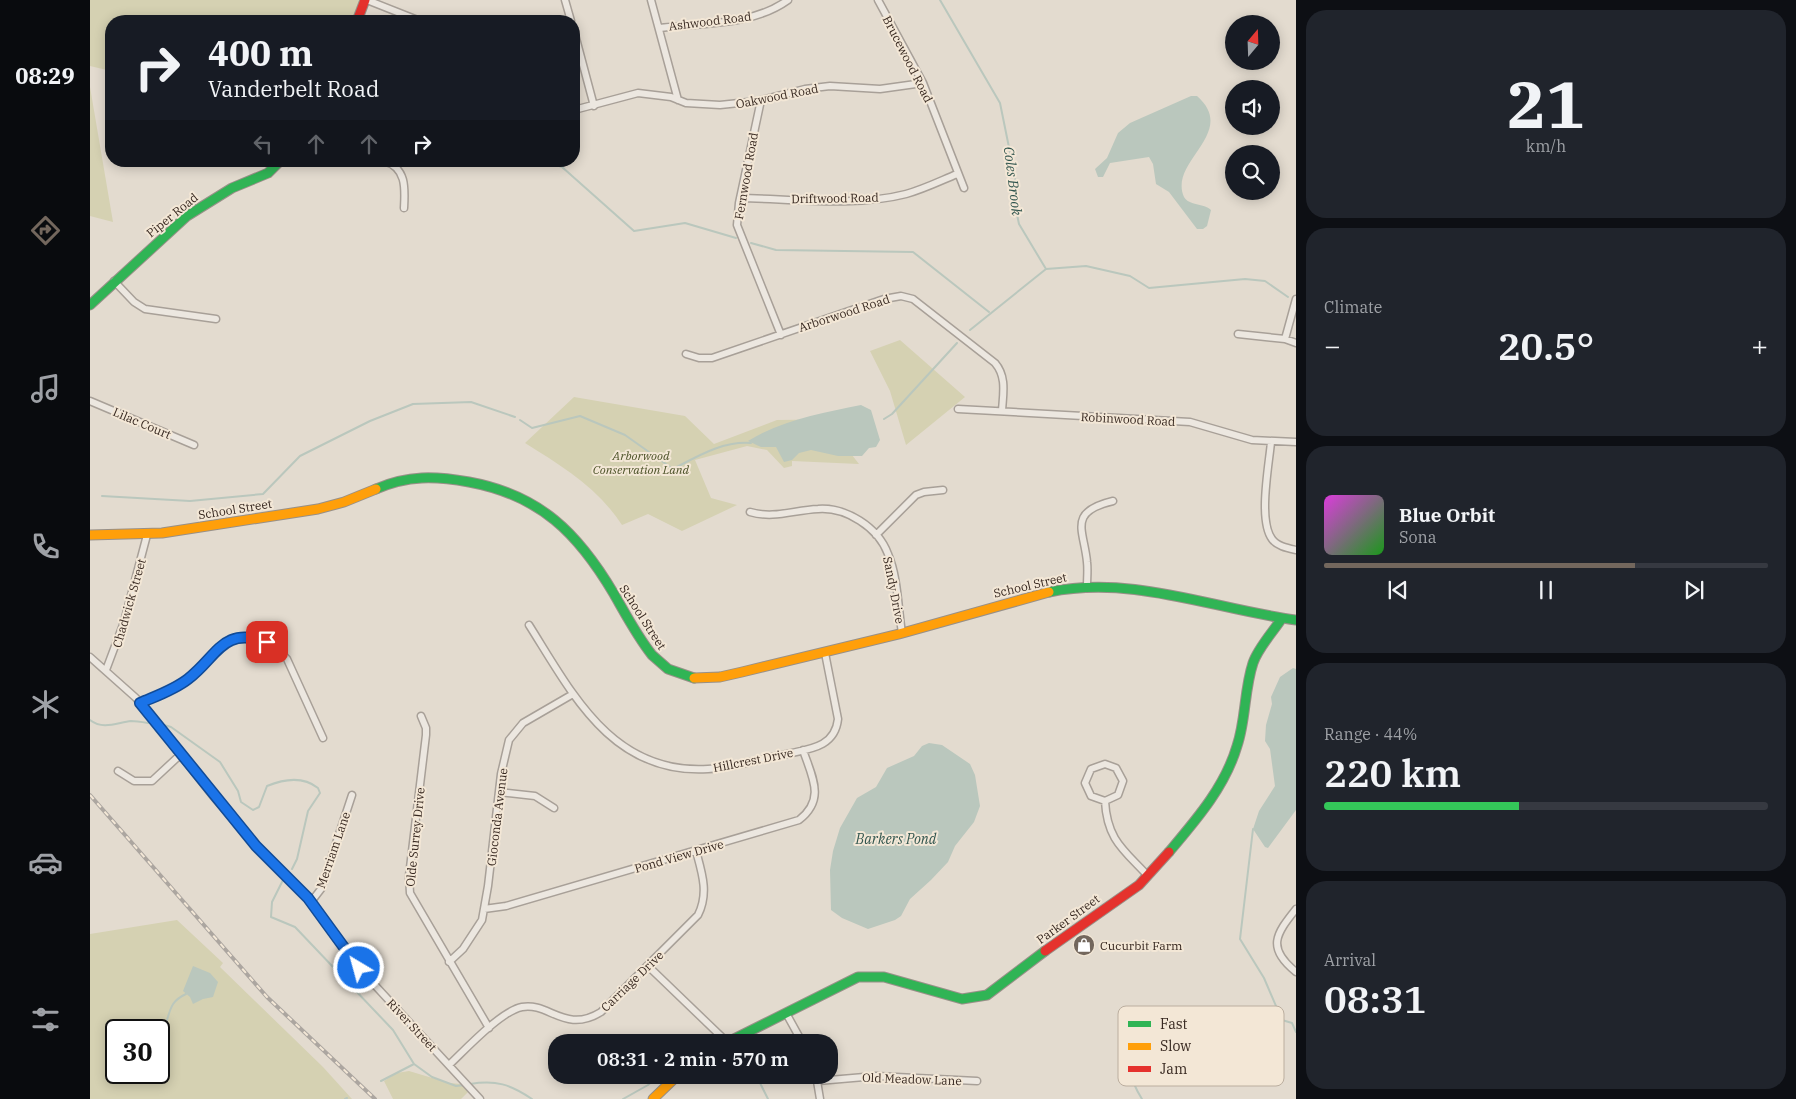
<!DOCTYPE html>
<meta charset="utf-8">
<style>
:root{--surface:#171b24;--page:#20242c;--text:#f1f3f6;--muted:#9ea1a6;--line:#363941;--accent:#73675d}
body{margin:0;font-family:"IBM Plex Serif",serif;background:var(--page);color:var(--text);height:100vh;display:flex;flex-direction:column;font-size:19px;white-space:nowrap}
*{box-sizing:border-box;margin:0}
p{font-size:16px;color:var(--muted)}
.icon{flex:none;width:28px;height:28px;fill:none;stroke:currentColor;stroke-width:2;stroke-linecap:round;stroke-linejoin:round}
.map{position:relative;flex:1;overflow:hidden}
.panel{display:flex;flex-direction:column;gap:10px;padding:10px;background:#0d0f14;width:500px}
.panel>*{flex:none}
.hud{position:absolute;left:15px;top:15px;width:475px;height:152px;border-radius:20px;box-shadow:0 2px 12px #0003;background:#171b24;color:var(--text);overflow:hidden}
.needle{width:32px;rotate:19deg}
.fabs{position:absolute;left:1135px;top:15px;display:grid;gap:10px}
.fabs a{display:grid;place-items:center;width:55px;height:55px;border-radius:50%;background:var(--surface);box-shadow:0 2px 12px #0003;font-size:25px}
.speed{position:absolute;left:15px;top:1019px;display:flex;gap:10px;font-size:25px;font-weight:700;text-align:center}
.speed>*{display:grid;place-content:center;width:65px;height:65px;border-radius:50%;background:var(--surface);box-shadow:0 2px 12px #0003;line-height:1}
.speed .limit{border:2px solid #111;border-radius:8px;background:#fff;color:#111}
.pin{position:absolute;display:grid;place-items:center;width:42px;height:42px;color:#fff;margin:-21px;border-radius:10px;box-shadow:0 2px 8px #0006}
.me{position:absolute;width:55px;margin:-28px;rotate:323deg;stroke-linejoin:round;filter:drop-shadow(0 0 4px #0008)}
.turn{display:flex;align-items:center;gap:18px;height:105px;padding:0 20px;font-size:22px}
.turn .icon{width:65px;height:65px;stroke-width:2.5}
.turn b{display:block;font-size:35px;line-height:42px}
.lanes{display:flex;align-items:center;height:48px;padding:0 20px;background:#0003;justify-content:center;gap:25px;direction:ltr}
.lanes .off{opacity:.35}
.big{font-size:38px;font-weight:600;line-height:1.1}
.panel .tile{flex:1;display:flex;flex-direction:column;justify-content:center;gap:8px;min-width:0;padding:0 18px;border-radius:20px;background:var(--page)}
.panel .dial{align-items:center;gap:0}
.dial b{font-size:65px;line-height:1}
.song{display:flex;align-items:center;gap:15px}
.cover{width:60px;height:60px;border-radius:8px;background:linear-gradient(135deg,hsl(300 70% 55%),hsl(120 70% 35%))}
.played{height:5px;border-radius:2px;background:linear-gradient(90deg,var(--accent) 70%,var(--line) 70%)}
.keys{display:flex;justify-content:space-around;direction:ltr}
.heat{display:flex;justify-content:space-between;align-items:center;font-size:28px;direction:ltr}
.charge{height:8px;border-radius:4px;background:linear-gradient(90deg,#34c759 44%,var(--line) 0)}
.trip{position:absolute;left:458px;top:1034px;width:290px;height:50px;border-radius:20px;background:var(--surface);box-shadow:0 2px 12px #0003;font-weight:600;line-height:50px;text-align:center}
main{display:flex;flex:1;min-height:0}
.menu{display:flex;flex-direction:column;width:90px;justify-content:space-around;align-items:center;background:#090b0e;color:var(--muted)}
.menu .icon{width:35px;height:35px}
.menu .selected{color:var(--accent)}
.menu b{font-size:22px;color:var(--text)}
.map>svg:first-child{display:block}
</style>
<main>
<nav class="menu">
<b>08:29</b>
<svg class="icon selected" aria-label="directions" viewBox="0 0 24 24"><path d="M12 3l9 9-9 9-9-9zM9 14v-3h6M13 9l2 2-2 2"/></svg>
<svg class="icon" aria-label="music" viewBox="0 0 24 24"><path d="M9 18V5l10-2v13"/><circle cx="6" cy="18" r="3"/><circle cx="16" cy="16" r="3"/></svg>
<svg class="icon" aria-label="phone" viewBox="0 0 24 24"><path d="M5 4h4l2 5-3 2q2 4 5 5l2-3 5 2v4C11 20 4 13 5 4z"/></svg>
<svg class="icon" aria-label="climate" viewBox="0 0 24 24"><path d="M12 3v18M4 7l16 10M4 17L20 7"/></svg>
<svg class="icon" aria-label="car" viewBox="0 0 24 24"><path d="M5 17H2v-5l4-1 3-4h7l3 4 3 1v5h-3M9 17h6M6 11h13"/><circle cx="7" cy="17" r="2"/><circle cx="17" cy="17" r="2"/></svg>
<svg class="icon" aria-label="filters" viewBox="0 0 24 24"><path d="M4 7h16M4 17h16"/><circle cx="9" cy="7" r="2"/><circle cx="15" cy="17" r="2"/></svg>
</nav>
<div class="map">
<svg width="1206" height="1099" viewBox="0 0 1206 1099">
<rect width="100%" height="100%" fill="#e3dbcf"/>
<path fill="#d5d1b2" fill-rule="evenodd" d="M0,0H272L264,21H21V71L0,66Z
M0,87L23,222L0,216Z
M810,340L875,397L816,445L800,391L780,351Z
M484,397L595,416L624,444L687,420L762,419V455L769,464L702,461V466L694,468L677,450L657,446L605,460L621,498L647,505L592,531L558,514L532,525C508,488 472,466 435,443Z
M87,920L133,963L130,967L233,1067L262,1099H0V934ZM26,1030H69V1072H26Z
M319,1071L359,1083L371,1084L378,1092L371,1099H303L294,1081L307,1073Z"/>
<path fill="#bac7bd" d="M1101,96H1107C1149,133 1078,161 1094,197C1099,206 1114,203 1121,210L1117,226L1113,229H1107L1079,192L1066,184L1063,164L1059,157L1020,163L1013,177H1008L1005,169L1017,158L1028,133L1040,123Z
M771,405L781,410L790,440L786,447L779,448L772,456H748L721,450L709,453L702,460L694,462L686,447H671L658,441C692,420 732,413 771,405Z
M1203,668L1206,669V810L1178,848L1175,847L1163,829L1169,811L1185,786L1180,749L1175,741L1176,725L1182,704L1181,697L1190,677Z
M839,743L852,745L880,764L885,775L890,806L884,822L865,846L858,862L841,880L820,899L811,916L805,920L778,929L752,918L741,910L740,870L743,851L750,828L767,798L786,787L797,768L824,756L832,746Z
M103,966L120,973L128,982L123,997L113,999L103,1004L100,997L93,991Z"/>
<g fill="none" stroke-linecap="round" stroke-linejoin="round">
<path stroke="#bac7bd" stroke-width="2" d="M850,0L910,103L925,177L924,200L929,224L956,269L996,266L1040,276L1059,288L1155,279L1175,281L1198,297
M455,161L472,167L544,231L595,223L646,238
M661,243L686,250L823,252L899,312
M880,330L956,269
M794,419L802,414L867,343
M430,420L442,428L490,416L535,435L583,469C608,456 632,441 661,443
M12,496L100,501L173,494L210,456L280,421L323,404L381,402L425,417
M0,720C13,730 26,723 41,721C46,721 52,722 58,723
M74,725L81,727L130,762L148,791L151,802L163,810L169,807L177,786C194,779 213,776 228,788L230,793L218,811L207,859L202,869
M1163,829L1150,939L1174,978L1192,1020
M193,880L182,902L181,917L205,927L303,1030L324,1064L342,1077L366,1086L375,1085
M77,1020C81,1006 83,1000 96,994
M666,1075L678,1099
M291,1081L324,1064
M380,1084C406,1080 420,1084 442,1099
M255,1099L257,1098
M533,1099L558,1085L569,1075
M1052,1099C1040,1080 1036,1066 1049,1046C1062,1044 1077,1039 1090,1039C1139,1039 1149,1050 1192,1020L1202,1023L1206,1032"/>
<g stroke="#a8a098" stroke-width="9">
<path id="street" d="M277,0L330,21
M475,0L481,21
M561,0L588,100
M788,0L833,83L874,188
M569,28C611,23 662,26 698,0
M484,31L504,106
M671,100L649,203L647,225L691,335
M484,110L548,93L581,97L596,103L630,105L668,101L715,89L740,86L790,89L833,83
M294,161C317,168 315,189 314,208
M650,198C702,199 766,207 816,194C834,189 850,181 867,174
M24,281L44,302L55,309L126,319
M1148,334L1195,339L1206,343
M1195,339L1206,299
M596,354L609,358H622L794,299L811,296L823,299L905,363C917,377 913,394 912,411
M0,401L104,445
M868,409L1100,422L1162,440L1206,442
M1181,442C1179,465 1168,520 1182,539C1187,546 1197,548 1206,550
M660,512C684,519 704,510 728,509C756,507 788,527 798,554C808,577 808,608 812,633
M786,535L826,495L834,492L853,490
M997,586C997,578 998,570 997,562C994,530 977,512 1023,501
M439,625C482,693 522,775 618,769C644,767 671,759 697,754C720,749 745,747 748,719L735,653
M0,657L46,698L123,796L167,846L218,898L269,968L390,1099
M16,670L34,622L57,535
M50,703L97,681L139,640L160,636L183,644L197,659L233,738
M331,716L336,728V735L319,876L320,893L399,1028
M28,771L44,781H62L90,755
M409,792L445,796L464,808
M1015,801L1001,796L995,783L1001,769L1015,764L1026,768L1033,781L1028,795L1015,801C1017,840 1034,850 1058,876
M221,902L231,889L262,795
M394,909L416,906L709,820C736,799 722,777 713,750
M1206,909C1186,934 1176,948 1206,972
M359,962L373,949L392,920L398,886L411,774L419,740L433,723L483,694
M558,966L637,1042
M696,1013L712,1042
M359,1065C375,1050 411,1011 432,1007C459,1002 475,1034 511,1012L608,915C619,893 612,873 606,851
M726,1075L730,1099
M728,1081L786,1076L887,1081"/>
</g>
<g stroke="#989088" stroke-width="11">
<path id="fast" d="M0,305L97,216L142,188L178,173L190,161
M286,489C318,475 345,476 379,482C450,495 488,533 524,594C536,615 547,636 562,655L578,669L604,678
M959,592C1045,575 1122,609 1206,620
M1079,852C1106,820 1135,787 1147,746C1156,720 1154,690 1163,663C1168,648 1183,632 1192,618
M638,1042L768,977H794L872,999L897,995L955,951"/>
</g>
<g stroke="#989088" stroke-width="11">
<path id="slow" d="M0,535L72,533L228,509L254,502L286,489
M604,678L630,677L652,672L809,634L959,592
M563,1099L588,1075"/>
</g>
<g stroke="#989088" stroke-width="11">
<path id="jam" d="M267,21L275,0
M955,951L1049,885L1079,852"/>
</g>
<use href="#street" stroke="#ece7e0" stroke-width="6"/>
<use href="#fast" stroke="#30b455" stroke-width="9"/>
<use href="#slow" stroke="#ff9f0a" stroke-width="9"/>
<use href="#jam" stroke="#e5322d" stroke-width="9"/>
<g stroke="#aca6a0" stroke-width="4">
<path id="rail" d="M0,795L177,997L285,1099"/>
</g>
<use href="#rail" stroke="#f3e7d6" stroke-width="2" stroke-dasharray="5.5" stroke-linecap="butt"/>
</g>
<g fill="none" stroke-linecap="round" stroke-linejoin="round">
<g stroke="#114b97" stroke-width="12">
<path id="route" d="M177,642C132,626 128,656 98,679C84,690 66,696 50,703L166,846L218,898L269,968"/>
</g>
<use href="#route" stroke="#1a73e8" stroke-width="9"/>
</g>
<defs>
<g id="shop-disc" transform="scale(1.125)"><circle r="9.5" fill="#73675d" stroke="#f3e7d6"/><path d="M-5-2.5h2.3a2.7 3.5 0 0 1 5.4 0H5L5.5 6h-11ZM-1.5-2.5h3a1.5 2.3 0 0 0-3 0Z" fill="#fff"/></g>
</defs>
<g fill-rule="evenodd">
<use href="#shop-disc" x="994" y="945"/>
</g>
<g text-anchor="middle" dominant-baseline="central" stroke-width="4" stroke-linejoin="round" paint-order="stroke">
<g font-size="12" fill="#372820" stroke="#f3e7d6">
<text transform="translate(620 21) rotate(-7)">Ashwood Road</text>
<text transform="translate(818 59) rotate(63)">Brucewood Road</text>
<text transform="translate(687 96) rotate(-11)">Oakwood Road</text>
<text transform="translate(656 176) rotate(-80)">Fernwood Road</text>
<text transform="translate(745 198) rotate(-1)">Driftwood Road</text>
<text transform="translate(82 215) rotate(-39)">Piper Road</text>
<text transform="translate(754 313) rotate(-18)">Arborwood Road</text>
<text transform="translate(1038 419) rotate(3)">Robinwood Road</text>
<text transform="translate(52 423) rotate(23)">Lilac Court</text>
<text transform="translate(145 509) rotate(-9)">School Street</text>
<text transform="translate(940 585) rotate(-13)">School Street</text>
<text transform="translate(804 590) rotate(79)">Sandy Drive</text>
<text transform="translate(39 603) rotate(-74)">Chadwick Street</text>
<text transform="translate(553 617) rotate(57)">School Street</text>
<text transform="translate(663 760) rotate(-11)">Hillcrest Drive</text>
<text transform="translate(407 817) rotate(-83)">Gioconda Avenue</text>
<text transform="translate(325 837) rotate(-84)">Olde Surrey Drive</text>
<text transform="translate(243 850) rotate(-71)">Merriam Lane</text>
<text transform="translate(589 856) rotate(-16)">Pond View Drive</text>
<text transform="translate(978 919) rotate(-36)">Parker Street</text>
<text transform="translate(542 981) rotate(-44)">Carriage Drive</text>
<text transform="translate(322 1025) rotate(47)">River Street</text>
<text transform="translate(822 1079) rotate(2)">Old Meadow Lane</text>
</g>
<g font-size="12" font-style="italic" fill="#4c5228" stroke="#f3e7d6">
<text x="551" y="455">Arborwood<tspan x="551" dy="14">Conservation Land</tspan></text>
</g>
<g font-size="12" fill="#372820" stroke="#f3e7d6" text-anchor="start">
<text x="1010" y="945">Cucurbit Farm</text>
</g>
<g font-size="14" font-style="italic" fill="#31554e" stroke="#f3e7d6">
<text transform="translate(923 181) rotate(83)">Coles Brook</text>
<text x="806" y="839">Barkers Pond</text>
</g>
</g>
<rect x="1028" y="1006" width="166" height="80" rx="8" fill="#f3e7d6" stroke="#bbae9f" stroke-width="1"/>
<rect x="1038" y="1021" width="23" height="6" fill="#30b455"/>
<rect x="1038" y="1043" width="23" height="7" fill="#ff9f0a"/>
<rect x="1038" y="1066" width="23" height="6" fill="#e5322d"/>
<g font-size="14" fill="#372820">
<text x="1070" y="1029">Fast</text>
<text x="1070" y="1051">Slow</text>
<text x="1070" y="1074">Jam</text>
</g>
</svg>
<div class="fabs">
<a><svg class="needle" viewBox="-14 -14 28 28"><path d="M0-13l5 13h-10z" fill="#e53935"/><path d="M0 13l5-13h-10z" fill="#9ea1a6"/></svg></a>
<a><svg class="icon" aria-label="sound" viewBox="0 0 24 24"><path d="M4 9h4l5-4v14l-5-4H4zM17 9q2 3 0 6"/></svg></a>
<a><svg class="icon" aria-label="search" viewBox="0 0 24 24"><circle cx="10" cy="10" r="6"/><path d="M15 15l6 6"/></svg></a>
</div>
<div class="speed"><div class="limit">30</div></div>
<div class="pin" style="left:177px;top:642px;background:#d93025"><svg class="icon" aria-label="arrive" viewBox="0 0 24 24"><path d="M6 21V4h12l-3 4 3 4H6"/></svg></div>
<svg class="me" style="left:269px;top:968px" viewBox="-20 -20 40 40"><circle r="17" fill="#1a73e8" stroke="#fff" stroke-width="3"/><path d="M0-11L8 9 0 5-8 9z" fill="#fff"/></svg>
<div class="trip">08:31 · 2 min · 570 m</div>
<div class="hud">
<div class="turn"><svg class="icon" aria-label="right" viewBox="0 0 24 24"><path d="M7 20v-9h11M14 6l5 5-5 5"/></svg><div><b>400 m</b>Vanderbelt Road</div></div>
<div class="lanes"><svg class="icon off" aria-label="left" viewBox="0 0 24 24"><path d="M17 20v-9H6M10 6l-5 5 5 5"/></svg><svg class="icon off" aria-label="ahead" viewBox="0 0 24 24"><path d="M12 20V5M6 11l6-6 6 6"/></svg><svg class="icon off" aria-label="ahead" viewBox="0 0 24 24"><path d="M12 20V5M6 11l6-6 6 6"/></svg><svg class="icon" aria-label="right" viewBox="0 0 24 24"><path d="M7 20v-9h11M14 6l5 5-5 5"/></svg></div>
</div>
</div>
<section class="panel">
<div class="tile dial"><b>21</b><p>km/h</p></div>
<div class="tile"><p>Climate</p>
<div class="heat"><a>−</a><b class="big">20.5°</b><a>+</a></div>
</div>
<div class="tile">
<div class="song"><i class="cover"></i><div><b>Blue Orbit</b><p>Sona</p></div></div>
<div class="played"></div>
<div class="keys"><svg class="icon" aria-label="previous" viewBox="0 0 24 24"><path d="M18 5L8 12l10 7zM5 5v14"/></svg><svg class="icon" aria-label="pause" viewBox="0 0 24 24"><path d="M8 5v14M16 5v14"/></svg><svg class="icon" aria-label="next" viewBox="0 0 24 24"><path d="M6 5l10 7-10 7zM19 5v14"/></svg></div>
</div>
<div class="tile"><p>Range · 44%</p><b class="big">220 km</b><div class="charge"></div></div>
<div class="tile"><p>Arrival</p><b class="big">08:31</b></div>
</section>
</main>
